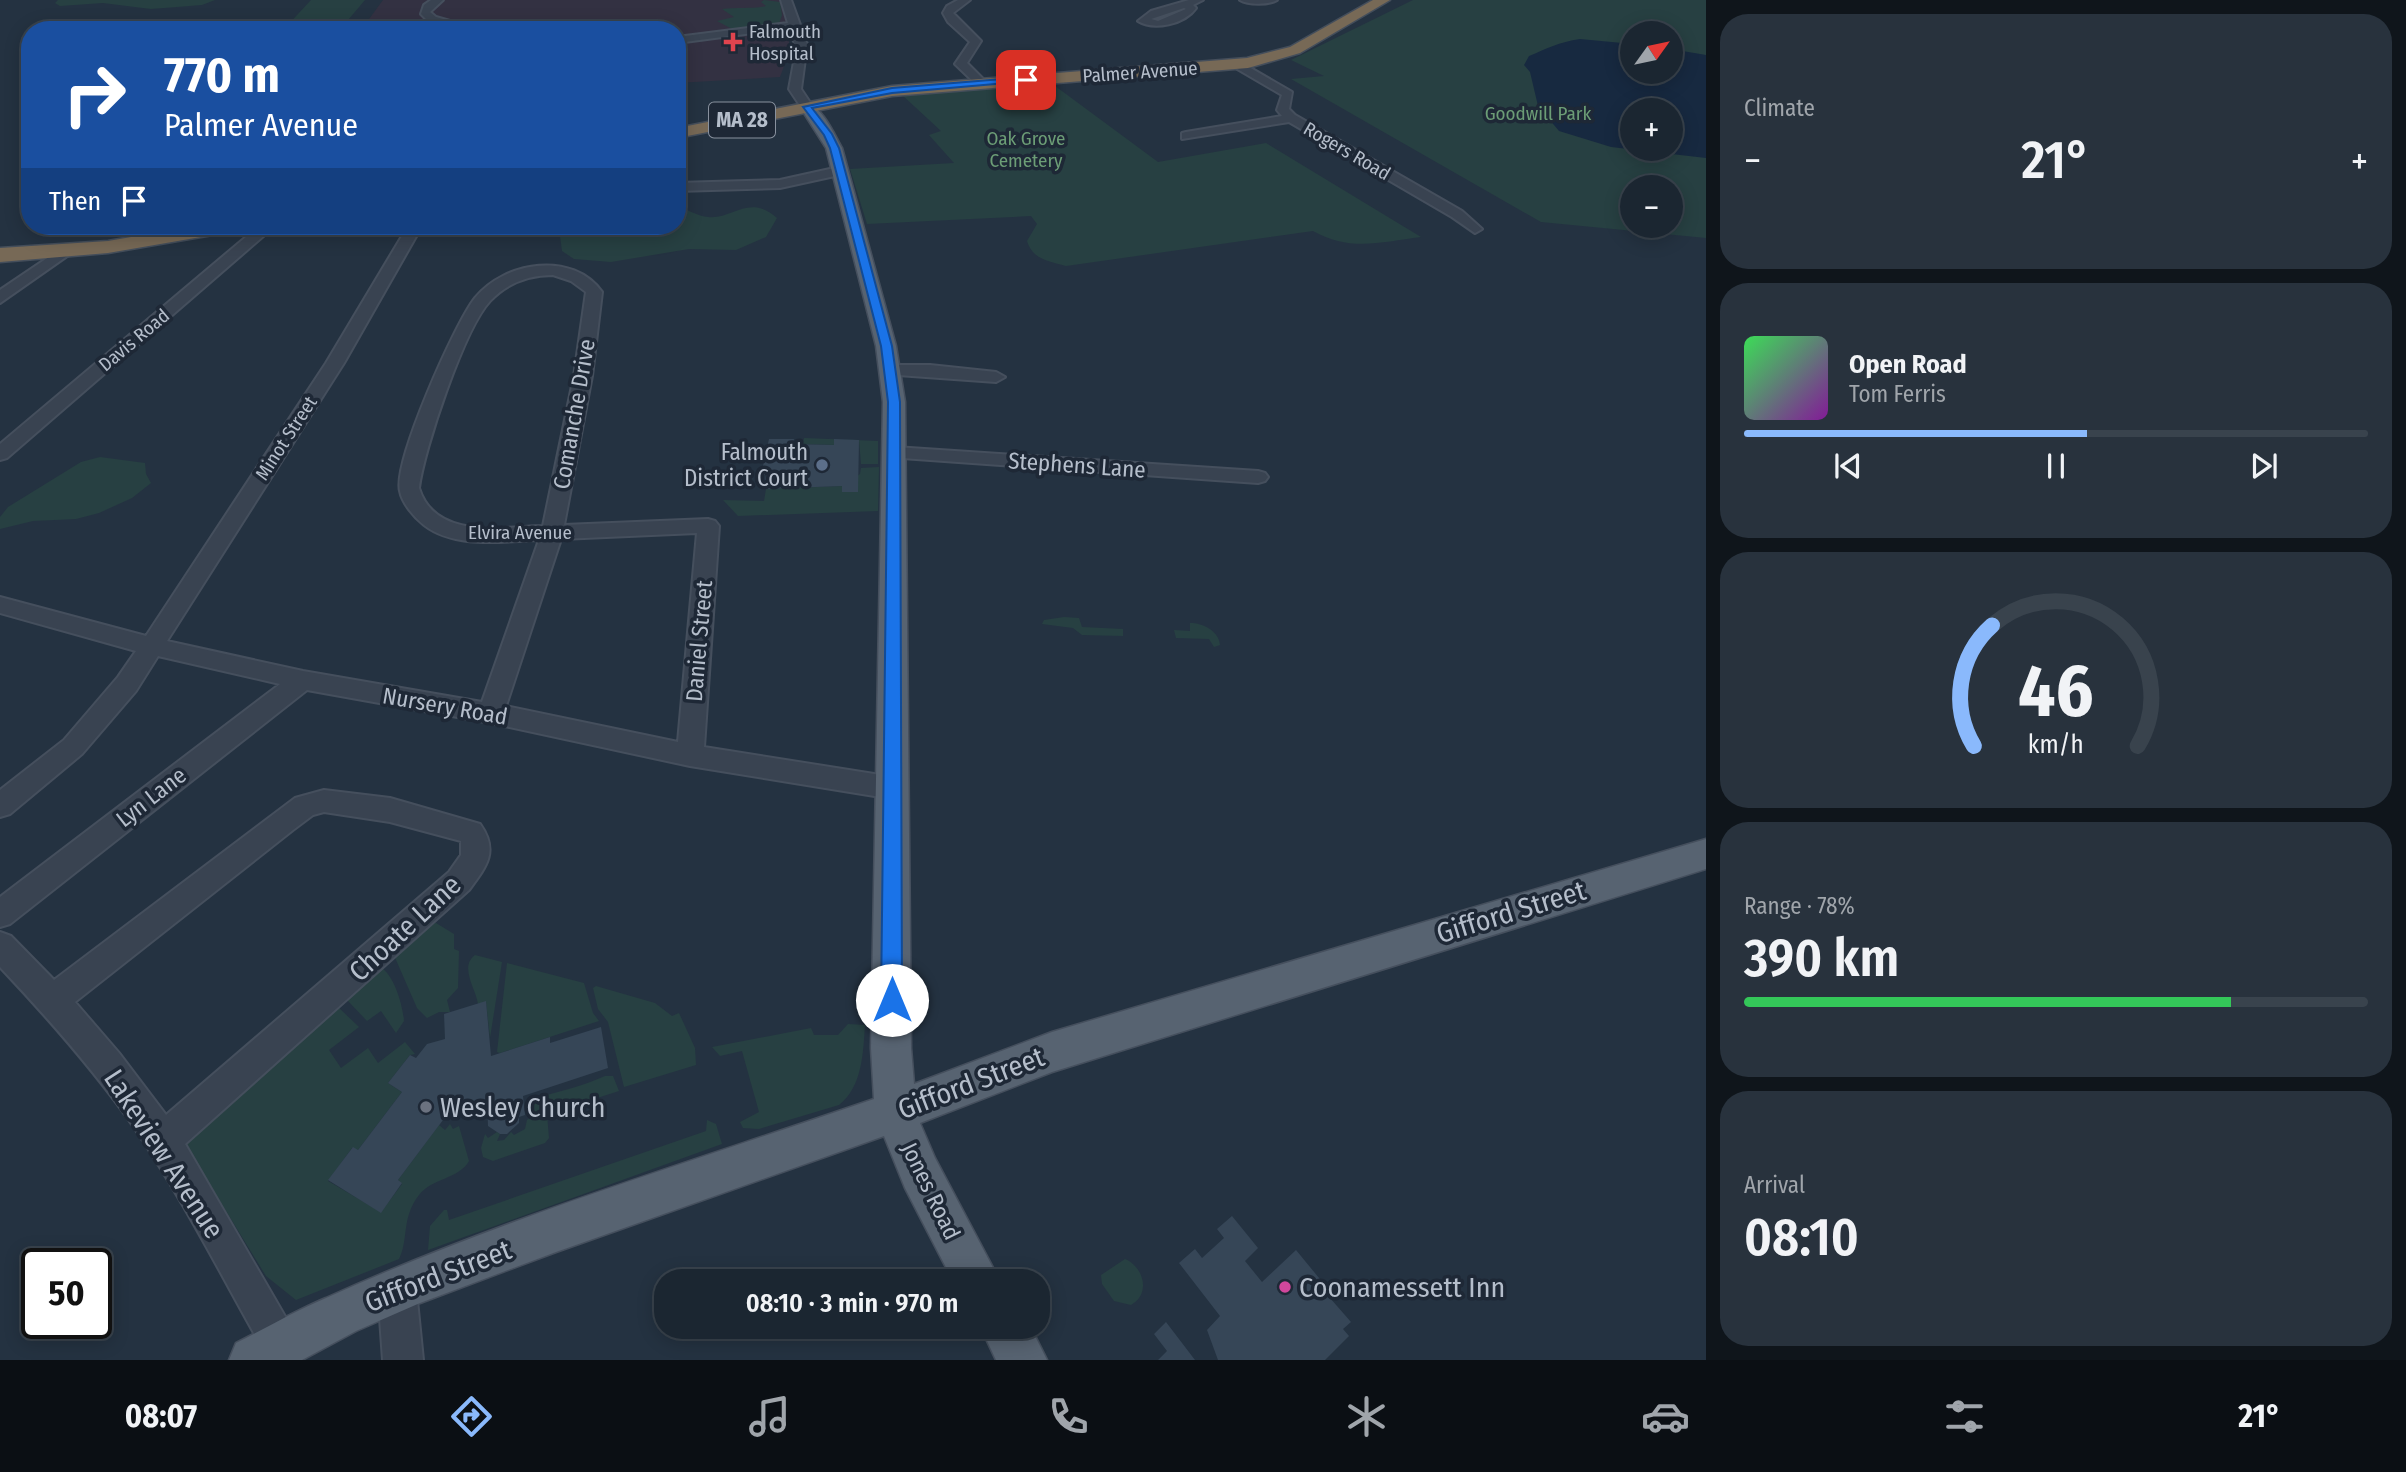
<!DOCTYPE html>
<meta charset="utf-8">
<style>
:root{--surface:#1b2631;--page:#28323d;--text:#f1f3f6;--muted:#a0a5ab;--line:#39434d;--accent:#8ab9fc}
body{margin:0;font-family:"Fira Sans Condensed",sans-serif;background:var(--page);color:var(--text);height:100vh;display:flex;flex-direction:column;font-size:26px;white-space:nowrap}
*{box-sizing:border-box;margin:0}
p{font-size:23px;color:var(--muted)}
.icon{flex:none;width:38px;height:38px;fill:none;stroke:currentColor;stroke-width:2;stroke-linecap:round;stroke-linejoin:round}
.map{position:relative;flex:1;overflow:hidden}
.panel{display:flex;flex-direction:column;gap:14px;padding:14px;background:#0f151b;width:700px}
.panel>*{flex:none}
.hud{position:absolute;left:21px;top:21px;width:665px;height:214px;border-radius:28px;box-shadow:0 4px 18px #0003,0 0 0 2px var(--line);background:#1a4fa0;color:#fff;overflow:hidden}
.needle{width:46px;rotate:57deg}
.fabs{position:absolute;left:1620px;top:21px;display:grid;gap:14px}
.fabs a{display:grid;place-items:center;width:63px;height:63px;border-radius:50%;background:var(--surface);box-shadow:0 4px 18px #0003,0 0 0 2px var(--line);font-size:35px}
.speed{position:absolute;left:21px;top:1248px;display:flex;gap:14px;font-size:35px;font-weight:700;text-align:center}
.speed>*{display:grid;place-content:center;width:91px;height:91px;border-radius:50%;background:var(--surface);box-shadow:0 4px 18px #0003,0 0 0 2px var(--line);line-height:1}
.speed .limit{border:4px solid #111;border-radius:10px;background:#fff;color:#111}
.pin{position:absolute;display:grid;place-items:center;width:60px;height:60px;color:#fff;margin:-30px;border-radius:14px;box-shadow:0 4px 10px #0006}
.me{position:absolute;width:77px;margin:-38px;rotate:0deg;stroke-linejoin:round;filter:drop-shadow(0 0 5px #0008)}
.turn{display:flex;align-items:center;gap:24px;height:147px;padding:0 28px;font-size:32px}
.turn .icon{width:91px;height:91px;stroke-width:2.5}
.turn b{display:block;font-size:49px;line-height:60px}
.then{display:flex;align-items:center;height:66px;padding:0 28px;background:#0003;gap:14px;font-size:26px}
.big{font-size:52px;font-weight:600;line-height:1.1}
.panel .widget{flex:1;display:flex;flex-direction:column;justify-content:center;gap:10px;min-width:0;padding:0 24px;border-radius:28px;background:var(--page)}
.panel .dial{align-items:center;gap:0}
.dial svg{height:182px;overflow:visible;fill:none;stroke:var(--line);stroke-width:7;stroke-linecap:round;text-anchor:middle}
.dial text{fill:var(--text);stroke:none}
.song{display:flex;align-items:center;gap:21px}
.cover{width:84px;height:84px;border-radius:10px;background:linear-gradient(135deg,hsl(130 70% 55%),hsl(290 70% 35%))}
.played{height:7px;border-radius:4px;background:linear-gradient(90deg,var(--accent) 55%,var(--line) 55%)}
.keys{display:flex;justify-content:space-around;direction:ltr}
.heat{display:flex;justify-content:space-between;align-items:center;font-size:38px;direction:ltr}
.charge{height:10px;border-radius:5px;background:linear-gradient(90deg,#34c759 78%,var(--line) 0)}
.trip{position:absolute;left:654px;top:1269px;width:396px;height:70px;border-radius:28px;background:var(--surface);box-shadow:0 4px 18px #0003,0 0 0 2px var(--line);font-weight:600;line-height:70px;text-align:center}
.dock{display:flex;height:112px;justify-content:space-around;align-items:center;background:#0b0f14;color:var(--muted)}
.dock .icon{width:49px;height:49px}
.dock .active{color:var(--accent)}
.dock b{font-size:32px;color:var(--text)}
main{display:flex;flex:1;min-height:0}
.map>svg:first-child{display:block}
</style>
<main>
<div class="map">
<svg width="1706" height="1360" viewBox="0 0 1706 1360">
<rect width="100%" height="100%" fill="#243241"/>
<path fill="#333142" d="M383,0H780L789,32V53L780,77L677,83V30H361Z"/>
<path fill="#274042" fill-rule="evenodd" d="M58,0H215L202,5L151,9L103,3L60,6L55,3Z
M311,0H365L343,26L285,28Z
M764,0L780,2L782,15L779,24L734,30L717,21L734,17L722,9C736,7 753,9 766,6L761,2Z
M1413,0H1706V238L1541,222L1291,79L1324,76L1291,60ZM1633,33H1671V72H1633ZM1633,110H1671V149H1633ZM1633,187H1671V226H1633Z
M1047,80L1158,162L1266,143L1421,237C1381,242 1350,252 1313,231L1066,266C1049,261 1033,260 1027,241L1037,224L1031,216L867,224L850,169L954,163L929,135L941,131L901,94Z
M677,205C687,210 698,216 708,217C732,220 749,193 777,218L766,237L736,250L689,249L611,262L574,259L562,251L560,236L567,226H677Z
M804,438L878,441V464H861L859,440L834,439V445L803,444Z
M100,457L145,463L146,474L151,483L132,498L99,513L76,519L33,521L0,529V517L8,507L81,462Z
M879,467L878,511L738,516L723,500L764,501L766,489L842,486L860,474L861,468Z
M1064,617L1079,618L1082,627L1123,629V636L1082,635L1073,628L1042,624L1044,620Z
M1190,623C1203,623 1219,631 1220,645L1214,647L1209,639L1176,638L1174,630L1190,631Z
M436,923L454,934V949L459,951L458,988L447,1000L450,1012H439L427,1018L417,1008L393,953L428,924Z
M475,955L502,962L490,1038L486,1002L478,1004C476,989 459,967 475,955Z
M507,963L584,983L593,1013L599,1021L500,1053L497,1052Z
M380,967C394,974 403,1006 404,1021L396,1033L381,1011L367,1021L348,1001L346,993Z
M596,986L655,1003L672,1016L679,1013L695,1048L696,1065L624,1087L608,1022L598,1009L593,988Z
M337,1006L359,1027L329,1050L341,1068L368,1048L378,1063L405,1042L415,1054L410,1055L388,1083L402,1092L358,1150L352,1148L328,1181L381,1212L402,1184L398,1180L439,1125L445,1130L450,1124L453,1129L459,1126L469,1161C459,1179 432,1178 419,1195C401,1218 409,1239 399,1259L296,1300L266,1276L184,1143Z
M848,1024L865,1025C863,1052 863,1086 839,1105L759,1129L743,1128L740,1122L759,1112L742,1051L720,1056L712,1047L811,1028L814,1035H838Z
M605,1076H613L619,1091L547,1114L549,1138L545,1143L493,1161L483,1157L481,1148L485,1134L488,1138L497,1132L500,1134L497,1141L504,1140L511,1132L514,1135L525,1129L527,1120L532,1116V1099C557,1092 581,1087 605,1076Z
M707,1120L716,1124L722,1144L428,1250L430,1226L444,1210H447L449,1220L706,1131Z
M1125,1259C1144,1267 1151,1294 1131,1305L1114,1301L1102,1284L1101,1275Z"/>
<path fill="#172940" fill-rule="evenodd" d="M1580,39L1633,44V72H1671V49L1706,55V158L1611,147L1559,131L1538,106L1530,72L1524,65L1529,56C1546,49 1559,42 1580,39ZM1633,110H1671V149H1633Z"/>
<path fill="#364657" d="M769,439H794L793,444L834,445V439L859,440L858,492H842V486L764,489L766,475H761Z
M486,1001L491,1056L550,1037V1043L601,1027L608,1068L523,1096L525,1115L519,1117V1123L507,1134H500L488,1126L487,1099L443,1113L446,1116L398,1180L402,1183L381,1213L328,1180L353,1147L358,1150L402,1092L388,1083L410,1055L416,1058L427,1044L445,1039L444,1014Z
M1232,1216L1258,1248L1245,1261L1262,1282L1296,1250L1333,1295L1330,1298L1351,1322L1343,1329L1349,1336L1325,1360H1218L1207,1330L1220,1316L1179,1263L1195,1249L1202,1258L1224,1238L1217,1229Z
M1166,1322L1195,1360H1158L1167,1351L1154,1334Z"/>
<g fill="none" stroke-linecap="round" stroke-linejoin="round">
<g stroke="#454f5d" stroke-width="4">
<path id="minor" d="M431,0H443L430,12L436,17L450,21V25L428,21L421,14L424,5Z
M781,0H791L807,44L801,89L813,107L811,110H803L789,89L796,51L791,28L677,43V37L788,23Z
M958,0H970L953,13L981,41L967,63L985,81V85H977L955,64L970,42L948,22L943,13L947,6Z
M1189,0H1203L1193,5L1196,8C1185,24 1154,31 1138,21L1151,11ZM1184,8L1186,9L1158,21L1151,19Z
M1240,0H1277C1269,5 1248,5 1240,0Z
M1234,63H1242L1292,92L1289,109L1295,115L1462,211L1482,229L1475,233L1452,217L1289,122L1182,139V133L1186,132L1282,116L1277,110L1282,95L1234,67Z
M839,167L846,171L844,174L780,188L677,191V183L780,180Z
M259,226H275L7,458L0,460V444Z
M408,226H422L344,363L167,641L303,671L482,702L539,540C503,541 455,549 424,525C414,517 402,503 400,491C393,462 455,323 475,298C505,261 573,251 602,292L592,376L564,525L708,519L715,521L719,526L704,747L893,777L902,780L906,788L902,796L893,799L690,766L491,723L307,690L10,924L0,927V897L280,684L158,656L136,691L82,754L10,814L0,817V790L64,740L118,677L136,651L0,613V597L146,636L326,363ZM553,275L571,281L586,292L574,376L543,526C502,527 435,540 419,488C424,449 464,329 490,301C507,283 529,275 553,275ZM697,533L678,742L506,706L561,539Z
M65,246L73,251L70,254L0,303V290Z
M890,365H930L996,372L1005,377L996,382L884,374L881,370Z
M895,447L1258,471L1265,473L1268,477L1265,481L1258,483L888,457L885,453Z
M324,790L390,798L480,824C499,851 487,866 469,890L185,1144L301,1344L296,1358L290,1360L268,1358C224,1281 184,1200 134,1127C94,1070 48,1018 0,967V932L11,936L54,980L295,798ZM324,812L390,822L461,841V855L449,872L166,1115L119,1053L75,1002L293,830L313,815Z
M397,1271L410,1277L416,1290L423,1360H383L378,1290L384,1277Z"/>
</g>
<g stroke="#454f5d" stroke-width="3">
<path id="major" d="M807,103C823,108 834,134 842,148L896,346L905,402L911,1048L914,1084L1052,1032L1706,839V869L1052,1072L920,1123L935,1158L1000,1281H953L905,1188L884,1136L556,1252L420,1303L356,1331L302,1360H229L236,1343C266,1328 295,1311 326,1298C503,1218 691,1162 874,1099L871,1048L883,402L876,346L826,148L800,107Z
M980,1326H1030L1047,1360H996Z"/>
</g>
<g stroke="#444e5b" stroke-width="3">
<path id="highway" d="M1373,0H1390L1300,53L1248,68L892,96L677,138V128L892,86L1247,58L1290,47Z
M195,226H240L237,230L230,232L108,253L0,262V248L108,241Z"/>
</g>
<use href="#minor" fill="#394351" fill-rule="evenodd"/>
<use href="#major" fill="#576371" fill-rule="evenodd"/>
<use href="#highway" fill="#776956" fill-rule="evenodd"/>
</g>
<path fill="#1a73e8" stroke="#114b97" stroke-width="2" d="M1026,77L1028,81L892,93L812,108L832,134L839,148L892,346L900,402L902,1000L899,1007L892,1010L884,1007L881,1000L888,402L881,346L830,148L824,135L803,107L892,88Z"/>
<path fill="#e0444e" stroke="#1e2836" stroke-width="2.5" d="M729.5 31.5h7v7h7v7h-7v7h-7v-7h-7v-7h7z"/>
<circle fill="#5c6f8a" stroke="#1e2836" stroke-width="2.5" cx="822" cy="465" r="7"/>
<circle fill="#6b7280" stroke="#1e2836" stroke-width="2.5" cx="426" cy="1107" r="7"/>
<circle fill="#d1479c" stroke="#1e2836" stroke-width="2.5" cx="1285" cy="1287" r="7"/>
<g text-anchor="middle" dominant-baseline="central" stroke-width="7" stroke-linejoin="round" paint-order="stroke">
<g font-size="19" fill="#b5becb" stroke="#1e2836" text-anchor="start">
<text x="749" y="31">Falmouth<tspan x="749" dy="22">Hospital</tspan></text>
</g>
<g font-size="19" fill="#b5becb" stroke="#1e2836">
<text transform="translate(1140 72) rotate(-4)">Palmer Avenue</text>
<text transform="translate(1347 151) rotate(30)">Rogers Road</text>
<text transform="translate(134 340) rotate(-40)">Davis Road</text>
<text transform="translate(286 438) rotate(-57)">Minot Street</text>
<text x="520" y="532">Elvira Avenue</text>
</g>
<g font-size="19" fill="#6c9d76" stroke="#1e2836">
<text x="1538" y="113">Goodwill Park</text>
<text x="1026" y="138">Oak Grove<tspan x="1026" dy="22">Cemetery</tspan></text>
</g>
<rect fill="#1e2836" stroke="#88919e" stroke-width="2" x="709" y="102.5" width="66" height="35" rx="5"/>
<g font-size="21" font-weight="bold" fill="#b5becb">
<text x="742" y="120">MA 28</text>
</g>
<g font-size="23" fill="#b5becb" stroke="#1e2836">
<text transform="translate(574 414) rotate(-80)">Comanche Drive</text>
<text transform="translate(1077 465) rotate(4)">Stephens Lane</text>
<text transform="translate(699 641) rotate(-85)">Daniel Street</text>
<text transform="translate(445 706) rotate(10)">Nursery Road</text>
<text transform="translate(151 797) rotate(-38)">Lyn Lane</text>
<text transform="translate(931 1191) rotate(64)">Jones Road</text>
</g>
<g font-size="23" fill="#b5becb" stroke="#1e2836" text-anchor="end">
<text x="808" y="452">Falmouth<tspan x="808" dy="26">District Court</tspan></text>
</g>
<g font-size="28" fill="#b5becb" stroke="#1e2836">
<text transform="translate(1511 912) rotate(-17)">Gifford Street</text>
<text transform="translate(405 928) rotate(-43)">Choate Lane</text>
<text transform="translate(971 1083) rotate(-21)">Gifford Street</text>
<text transform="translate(164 1154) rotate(57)">Lakeview Avenue</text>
<text transform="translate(438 1276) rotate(-21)">Gifford Street</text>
</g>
<g font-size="28" fill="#b5becb" stroke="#1e2836" text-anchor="start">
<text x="440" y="1107">Wesley Church</text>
<text x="1299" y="1287">Coonamessett Inn</text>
</g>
</g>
</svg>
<div class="fabs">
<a><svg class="needle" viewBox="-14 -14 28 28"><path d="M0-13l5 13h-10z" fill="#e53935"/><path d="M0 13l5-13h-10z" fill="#a0a5ab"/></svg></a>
<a>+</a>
<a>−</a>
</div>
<div class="speed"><div class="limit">50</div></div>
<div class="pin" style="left:1026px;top:80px;background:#d93025"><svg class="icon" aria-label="arrive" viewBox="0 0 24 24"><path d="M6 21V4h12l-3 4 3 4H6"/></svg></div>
<svg class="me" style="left:892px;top:1000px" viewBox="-20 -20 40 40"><circle r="19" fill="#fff"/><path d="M0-13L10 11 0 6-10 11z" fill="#1a73e8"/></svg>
<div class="trip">08:10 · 3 min · 970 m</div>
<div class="hud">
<div class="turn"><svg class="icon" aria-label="right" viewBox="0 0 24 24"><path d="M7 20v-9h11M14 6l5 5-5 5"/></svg><div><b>770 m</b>Palmer Avenue</div></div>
<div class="then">Then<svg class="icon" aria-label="arrive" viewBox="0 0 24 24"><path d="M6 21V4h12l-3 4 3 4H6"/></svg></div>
</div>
</div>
<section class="panel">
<div class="widget"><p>Climate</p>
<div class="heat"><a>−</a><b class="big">21°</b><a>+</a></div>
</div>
<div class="widget">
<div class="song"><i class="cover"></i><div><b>Open Road</b><p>Tom Ferris</p></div></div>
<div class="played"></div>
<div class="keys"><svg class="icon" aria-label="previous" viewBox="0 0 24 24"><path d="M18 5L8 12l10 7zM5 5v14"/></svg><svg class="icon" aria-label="pause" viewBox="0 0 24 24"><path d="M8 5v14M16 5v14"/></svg><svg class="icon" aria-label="next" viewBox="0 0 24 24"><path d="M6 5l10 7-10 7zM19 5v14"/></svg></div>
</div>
<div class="widget dial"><svg viewBox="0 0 100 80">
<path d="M14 69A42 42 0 1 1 86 69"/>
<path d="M14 69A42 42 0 0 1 22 16" stroke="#8ab9fc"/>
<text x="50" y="56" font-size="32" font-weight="700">46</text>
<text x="50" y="72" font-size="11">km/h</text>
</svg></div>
<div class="widget"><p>Range · 78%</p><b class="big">390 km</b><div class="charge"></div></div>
<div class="widget"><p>Arrival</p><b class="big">08:10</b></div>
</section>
</main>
<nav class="dock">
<b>08:07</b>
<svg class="icon active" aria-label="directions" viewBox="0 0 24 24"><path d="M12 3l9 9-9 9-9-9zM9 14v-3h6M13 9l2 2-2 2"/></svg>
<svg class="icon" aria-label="music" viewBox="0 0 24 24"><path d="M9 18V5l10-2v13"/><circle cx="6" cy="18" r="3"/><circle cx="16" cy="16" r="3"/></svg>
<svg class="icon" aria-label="phone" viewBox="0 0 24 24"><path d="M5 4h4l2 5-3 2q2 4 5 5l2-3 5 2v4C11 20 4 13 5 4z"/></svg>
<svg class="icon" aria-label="climate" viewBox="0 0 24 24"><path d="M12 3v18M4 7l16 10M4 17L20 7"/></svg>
<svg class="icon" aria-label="car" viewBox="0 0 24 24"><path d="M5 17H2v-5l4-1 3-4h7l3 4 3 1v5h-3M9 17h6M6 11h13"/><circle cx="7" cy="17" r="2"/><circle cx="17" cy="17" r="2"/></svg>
<svg class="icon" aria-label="filters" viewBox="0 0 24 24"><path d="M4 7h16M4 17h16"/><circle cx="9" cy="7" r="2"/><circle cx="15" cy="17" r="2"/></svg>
<b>21°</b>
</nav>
